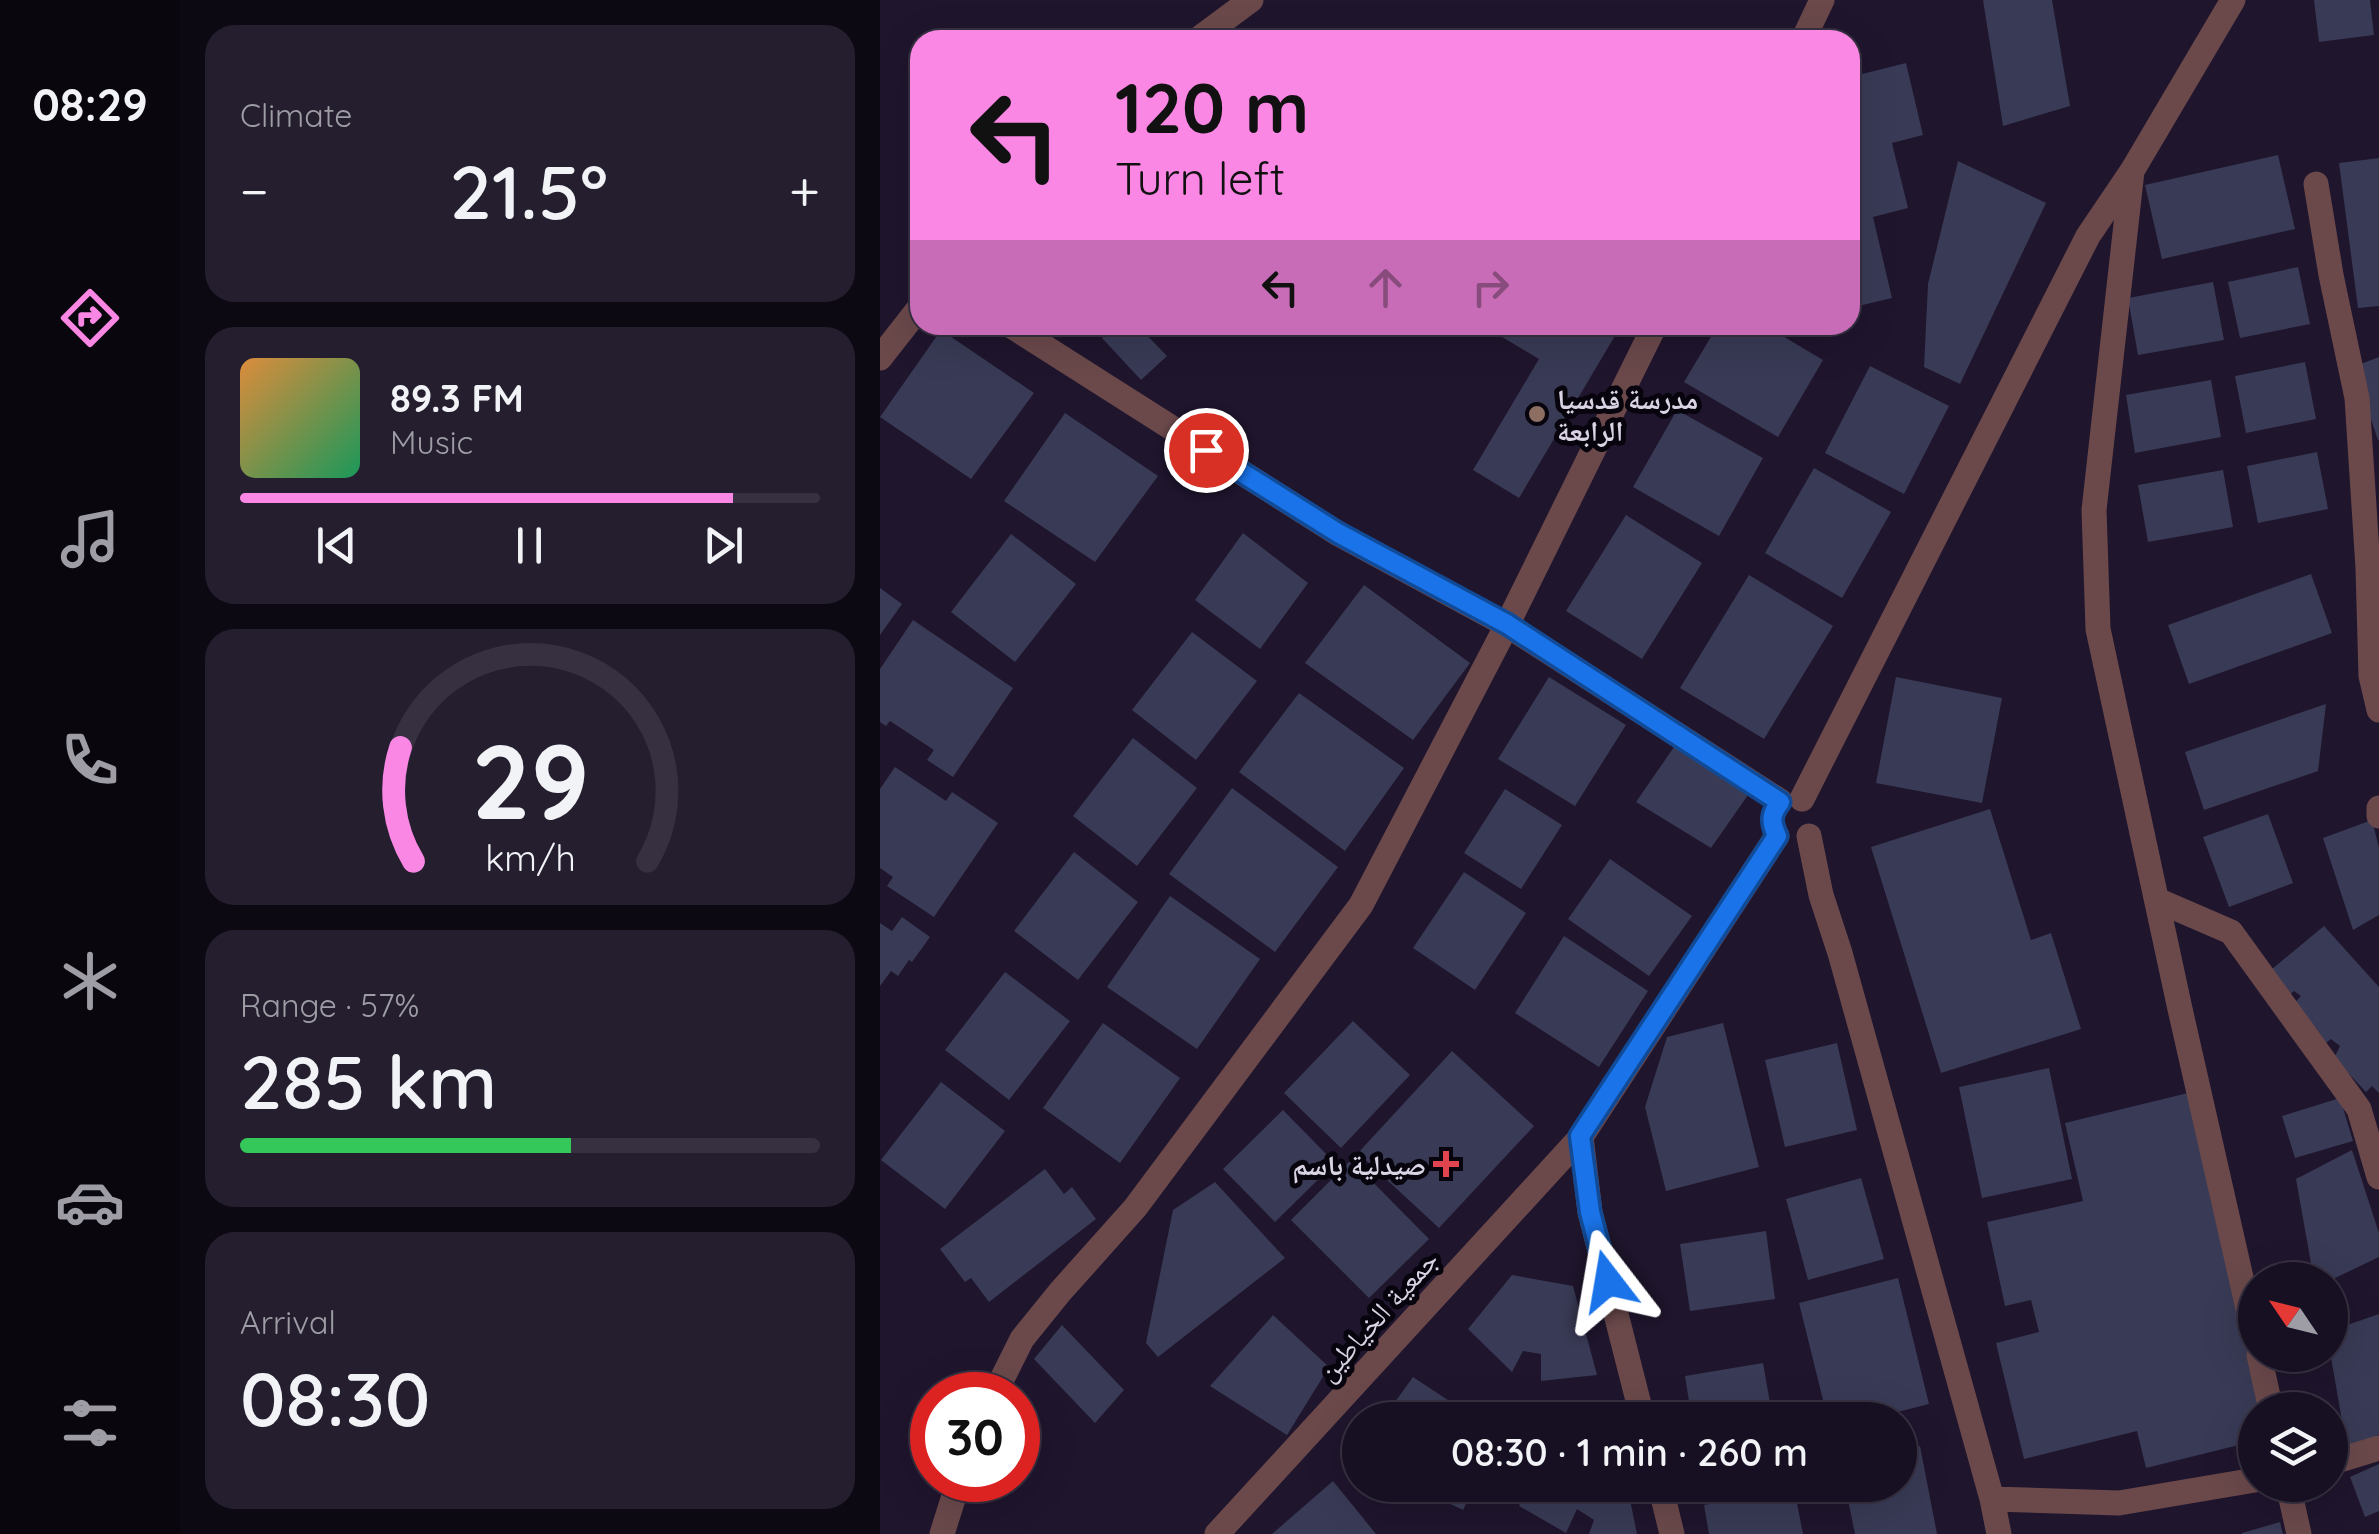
<!DOCTYPE html>
<meta charset="utf-8">
<style>
:root{--surface:#171022;--page:#241e2f;--text:#f1f3f6;--muted:#9e9da5;--line:#363040;--accent:#fb87e5}
body{margin:0;font-family:Quicksand,"Noto Naskh Arabic",sans-serif;background:var(--page);color:var(--text);height:100vh;display:flex;flex-direction:column;font-size:38px;white-space:nowrap}
*{box-sizing:border-box;margin:0}
p{font-size:32px;color:var(--muted)}
.icon{flex:none;width:55px;height:55px;fill:none;stroke:currentColor;stroke-width:2;stroke-linecap:round;stroke-linejoin:round}
.map{position:relative;flex:1;overflow:hidden}
.drawer{display:flex;flex-direction:column;gap:25px;padding:25px;background:#0d0913;width:700px}
.drawer>*{flex:none}
.hud{position:absolute;left:30px;top:30px;width:950px;height:305px;border-radius:30px;box-shadow:0 10px 40px #0002,0 0 0 2px var(--line);background:#fb87e5;color:#111;overflow:hidden}
.needle{width:65px;rotate:305deg}
.fabs{position:absolute;left:1358px;top:1262px;display:grid;gap:20px}
.fabs a{display:grid;place-items:center;width:110px;height:110px;border-radius:50%;background:var(--surface);box-shadow:0 10px 40px #0002,0 0 0 2px var(--line);font-size:50px}
.speed{position:absolute;left:30px;top:1372px;display:flex;gap:20px;font-size:50px;font-weight:700;text-align:center}
.speed>*{display:grid;place-content:center;width:130px;height:130px;border-radius:50%;background:var(--surface);box-shadow:0 10px 40px #0002,0 0 0 2px var(--line);line-height:1}
.speed .limit{border:15px solid #d22;background:#fff;color:#111}
.pin{position:absolute;display:grid;place-items:center;width:85px;height:85px;color:#fff;margin:-42px;border:5px solid #fff;border-radius:50%;box-shadow:0 2px 10px #0007}
.me{position:absolute;width:110px;margin:-55px;rotate:346deg;stroke-linejoin:round;filter:drop-shadow(0 0 8px #0008)}
.turn{display:flex;align-items:center;gap:35px;height:210px;padding:0 40px;font-size:45px}
.turn .icon{width:130px;height:130px;stroke-width:2.5}
.turn b{display:block;font-size:70px;line-height:85px}
.lanes{display:flex;align-items:center;height:95px;padding:0 40px;background:#0003;justify-content:center;gap:50px;direction:ltr}
.lanes .off{opacity:.35}
.big{font-size:75px;font-weight:600;line-height:1.1}
.drawer .tile{flex:1;display:flex;flex-direction:column;justify-content:center;gap:15px;min-width:0;padding:0 35px;border-radius:30px;background:var(--page)}
.drawer .dial{align-items:center;gap:0}
.dial svg{height:260px;overflow:visible;fill:none;stroke:var(--line);stroke-width:7;stroke-linecap:round;text-anchor:middle}
.dial text{fill:var(--text);stroke:none}
.song{display:flex;align-items:center;gap:30px}
.cover{width:120px;height:120px;border-radius:15px;background:linear-gradient(135deg,hsl(30 70% 55%),hsl(150 70% 35%))}
.played{height:10px;border-radius:5px;background:linear-gradient(90deg,var(--accent) 85%,var(--line) 85%)}
.keys{display:flex;justify-content:space-around;direction:ltr}
.heat{display:flex;justify-content:space-between;align-items:center;font-size:55px;direction:ltr}
.charge{height:15px;border-radius:8px;background:linear-gradient(90deg,#34c759 57%,var(--line) 0)}
.trip{position:absolute;left:462px;top:1402px;width:575px;height:100px;border-radius:50px;background:var(--surface);box-shadow:0 10px 40px #0002,0 0 0 2px var(--line);font-weight:600;line-height:100px;text-align:center}
main{display:flex;flex:1;min-height:0}
.tab-bar{display:flex;flex-direction:column;width:180px;justify-content:space-around;align-items:center;background:#09060e;color:var(--muted)}
.tab-bar .icon{width:70px;height:70px}
.tab-bar .on{color:var(--accent)}
.tab-bar b{font-size:45px;color:var(--text)}
.map>svg:first-child{display:block}
</style>
<main>
<nav class="tab-bar">
<b>08:29</b>
<svg class="icon on" aria-label="directions" viewBox="0 0 24 24"><path d="M12 3l9 9-9 9-9-9zM9 14v-3h6M13 9l2 2-2 2"/></svg>
<svg class="icon" aria-label="music" viewBox="0 0 24 24"><path d="M9 18V5l10-2v13"/><circle cx="6" cy="18" r="3"/><circle cx="16" cy="16" r="3"/></svg>
<svg class="icon" aria-label="phone" viewBox="0 0 24 24"><path d="M5 4h4l2 5-3 2q2 4 5 5l2-3 5 2v4C11 20 4 13 5 4z"/></svg>
<svg class="icon" aria-label="climate" viewBox="0 0 24 24"><path d="M12 3v18M4 7l16 10M4 17L20 7"/></svg>
<svg class="icon" aria-label="car" viewBox="0 0 24 24"><path d="M5 17H2v-5l4-1 3-4h7l3 4 3 1v5h-3M9 17h6M6 11h13"/><circle cx="7" cy="17" r="2"/><circle cx="17" cy="17" r="2"/></svg>
<svg class="icon" aria-label="filters" viewBox="0 0 24 24"><path d="M4 7h16M4 17h16"/><circle cx="9" cy="7" r="2"/><circle cx="15" cy="17" r="2"/></svg>
</nav>
<section class="drawer">
<div class="tile"><p>Climate</p>
<div class="heat"><a>−</a><b class="big">21.5°</b><a>+</a></div>
</div>
<div class="tile">
<div class="song"><i class="cover"></i><div><b>89.3 FM</b><p>Music</p></div></div>
<div class="played"></div>
<div class="keys"><svg class="icon" aria-label="previous" viewBox="0 0 24 24"><path d="M18 5L8 12l10 7zM5 5v14"/></svg><svg class="icon" aria-label="pause" viewBox="0 0 24 24"><path d="M8 5v14M16 5v14"/></svg><svg class="icon" aria-label="next" viewBox="0 0 24 24"><path d="M6 5l10 7-10 7zM19 5v14"/></svg></div>
</div>
<div class="tile dial"><svg viewBox="0 0 100 80">
<path d="M14 69A42 42 0 1 1 86 69"/>
<path d="M14 69A42 42 0 0 1 10 34" stroke="#fb87e5"/>
<text x="50" y="56" font-size="32" font-weight="700">29</text>
<text x="50" y="72" font-size="11">km/h</text>
</svg></div>
<div class="tile"><p>Range · 57%</p><b class="big">285 km</b><div class="charge"></div></div>
<div class="tile"><p>Arrival</p><b class="big">08:30</b></div>
</section>
<div class="map">
<svg width="1499" height="1534" viewBox="0 0 1499 1534">
<rect width="100%" height="100%" fill="#1f152d"/>
<path fill="#393a55" d="M1103,0H1172L1190,106L1123,126Z
M1434,0H1490L1494,35L1439,42Z
M1026,63L1043,135L1012,143L1028,208L993,217L1012,298L970,308V151L977,150L970,121V77Z
M1398,155L1415,229L1282,259L1265,185Z
M1499,158V306L1478,308L1459,163Z
M1078,161L1166,203L1080,384L1044,367L1048,284Z
M1418,267L1430,324L1360,338L1348,282Z
M1333,282L1344,340L1258,355L1248,298Z
M236,325H257L287,356L261,380L222,338Z
M602,325H720L736,334L639,498L593,470L659,359Z
M838,325H884L943,360L898,437L804,382Z
M61,330L154,393L91,479L0,417Z
M1499,357V440H1498L1473,367Z
M1425,362L1436,419L1366,433L1355,376Z
M990,366L1069,406L1024,494L945,453Z
M1331,380L1341,437L1255,453L1246,395Z
M797,410L883,458L839,536L753,487Z
M185,413L278,476L215,562L124,501Z
M1437,452L1448,509L1378,523L1367,466Z
M934,468L1011,512L962,598L885,553Z
M1343,470L1353,527L1268,542L1258,485Z
M746,515L822,563L762,659L686,611Z
M363,533L428,583L380,649L315,600Z
M131,534L196,584L135,662L71,612Z
M1431,574L1452,633L1309,684L1288,625Z
M869,575L953,626L884,739L800,688Z
M484,585L590,663L533,740L425,663Z
M0,588L22,604L0,635Z
M33,620L133,688L73,777L47,760L54,750L10,721L6,726L0,722V669Z
M312,632L377,681L316,760L252,710Z
M669,677L746,725L695,806L618,759Z
M1016,677L1122,698L1102,803L996,783Z
M419,693L524,768L465,851L359,772Z
M1446,704L1438,771L1324,810L1305,752Z
M253,738L317,788L257,866L193,816Z
M796,744L868,795L831,848L756,802Z
M15,767L66,801L72,792L118,823L54,917L7,886L13,877L0,868V789Z
M352,788L458,867L395,952L289,874Z
M625,789L682,825L641,889L584,853Z
M1110,809L1151,940L1171,933L1201,1029L1061,1073L991,847Z
M1388,814L1413,883L1349,907L1323,837Z
M1492,820L1499,848V915L1473,930L1443,838Z
M194,852L258,902L198,980L134,931Z
M730,859L812,916L769,976L688,919Z
M584,872L646,913L595,990L533,948Z
M290,896L380,959L317,1049L227,987Z
M22,917L50,937L32,962L29,960L18,976L11,971L0,986V923L12,931Z
M1444,926L1499,987V1093L1492,1086L1486,1092L1454,1058L1460,1046L1451,1039L1442,1046L1408,1010L1421,996L1414,991L1402,1001L1380,979Z
M684,936L768,991L719,1067L635,1013Z
M125,972L190,1021L129,1100L65,1050Z
M473,1021L530,1075L461,1148L404,1093Z
M223,1023L300,1078L240,1163L163,1108Z
M843,1023L879,1167L786,1191L765,1107L787,1037Z
M957,1043L977,1130L905,1147L885,1060Z
M572,1051L654,1126L559,1228L478,1153Z
M1169,1068L1192,1179L1102,1198L1079,1087Z
M61,1082L125,1131L65,1209L1,1160Z
M1308,1093L1332,1205L1382,1410H1375V1441L1266,1468L1257,1431L1144,1459L1116,1343L1159,1332L1151,1300L1125,1306L1107,1222L1203,1201L1185,1123Z
M1460,1098L1473,1141L1415,1158L1402,1116Z
M403,1110L455,1163L395,1222L343,1169Z
M1472,1150L1499,1233V1257L1451,1280H1434L1416,1179Z
M471,1160L549,1239L489,1298L411,1220Z
M165,1169L184,1194L192,1187L216,1219L109,1302L91,1278L85,1282L60,1249Z
M981,1178L1004,1259L928,1280L906,1199Z
M335,1182L405,1258L278,1357L266,1343L293,1210Z
M886,1231L895,1299L810,1311L800,1244Z
M632,1275L693,1286L717,1375L661,1381V1354L643,1351L632,1372L588,1329Z
M1018,1278L1049,1404L986,1420H948L919,1303Z
M1499,1314V1435L1467,1449L1450,1352V1331Z
M393,1315L449,1367L407,1435L330,1386Z
M182,1325L244,1390L215,1423L154,1359Z
M883,1363L893,1420H812L805,1376Z
M533,1377L598,1420H502Z
M1040,1446L1057,1534H975L965,1485H1020V1450Z
M1499,1464V1511L1485,1517L1470,1477Z
M453,1481L496,1534H392Z
M545,1485H595L583,1510L542,1490Z
M648,1485H747L757,1534H709L714,1520L697,1509L686,1533L639,1506Z
M914,1488L923,1534H829L824,1505Z
M1400,1522L1403,1534H1362V1533Z"/>
<g fill="none" stroke-linecap="round" stroke-linejoin="round">
<path stroke="#6b494b" stroke-width="25" d="M317,40L371,0
M923,40L942,0
M1252,171L1214,510L1218,629L1300,1009L1375,1339
M1436,184L1451,275L1477,398L1488,568L1491,676L1499,710
M130,325L457,533L627,625L900,801
M0,358L40,307
M922,799L1208,236L1252,171L1353,0
M1499,808V816
M929,836L941,895L960,953L1112,1499L1119,1534
M1277,900L1351,932L1479,1109L1499,1177
M1379,1355L1391,1410
M114,1395L142,1339L180,1292L255,1208L481,905L627,625L775,325
M763,1420L710,1212L701,1137L897,836
M1450,1463L1499,1448
M780,1485L792,1534
M1408,1485L1419,1534
M1112,1499L1239,1503L1375,1480
M62,1534L79,1480
M337,1534L701,1137"/>
</g>
<g fill="none" stroke-linecap="round" stroke-linejoin="round">
<g stroke="#114b97" stroke-width="25">
<path id="route" d="M326,450L458,533L627,624L900,802C891,814 890,821 897,836L700,1136L710,1212L728,1281"/>
</g>
<use href="#route" stroke="#1a73e8" stroke-width="18"/>
</g>
<circle fill="#8d6e63" stroke="#07040d" stroke-width="4" cx="657" cy="414" r="10"/>
<path fill="#e0444e" stroke="#07040d" stroke-width="4" d="M561 1149h10v10h10v10h-10v10h-10v-10h-10v-10h10z"/>
<g text-anchor="middle" dominant-baseline="central" stroke-width="10" stroke-linejoin="round" paint-order="stroke">
<g font-size="28" font-weight="bold" fill="#d9d3e3" stroke="#07040d" text-anchor="start">
<text x="677" y="398">مدرسة قدسيا<tspan x="677" dy="32">الرابعة</tspan></text>
<text x="546" y="1164" text-anchor="end">صيدلية باسم</text>
</g>
<g font-size="28" fill="#d9d3e3" stroke="#07040d">
<text transform="translate(497 1315) rotate(-48)">جمعية الخياطين</text>
</g>
</g>
</svg>
<div class="fabs">
<a><svg class="needle" viewBox="-14 -14 28 28"><path d="M0-13l5 13h-10z" fill="#e53935"/><path d="M0 13l5-13h-10z" fill="#9e9da5"/></svg></a>
<a><svg class="icon" aria-label="layers" viewBox="0 0 24 24"><path d="M12 4l9 5-9 5-9-5zM3 14l9 5 9-5"/></svg></a>
</div>
<div class="speed"><div class="limit">30</div></div>
<div class="pin" style="left:326px;top:450px;background:#d93025"><svg class="icon" aria-label="arrive" viewBox="0 0 24 24"><path d="M6 21V4h12l-3 4 3 4H6"/></svg></div>
<svg class="me" style="left:728px;top:1281px" viewBox="-20 -20 40 40"><path d="M0-17L14 15 0 8-14 15z" fill="#1a73e8" stroke="#fff" stroke-width="4"/></svg>
<div class="trip">08:30 · 1 min · 260 m</div>
<div class="hud">
<div class="turn"><svg class="icon" aria-label="left" viewBox="0 0 24 24"><path d="M17 20v-9H6M10 6l-5 5 5 5"/></svg><div><b>120 m</b>Turn left</div></div>
<div class="lanes"><svg class="icon" aria-label="left" viewBox="0 0 24 24"><path d="M17 20v-9H6M10 6l-5 5 5 5"/></svg><svg class="icon off" aria-label="ahead" viewBox="0 0 24 24"><path d="M12 20V5M6 11l6-6 6 6"/></svg><svg class="icon off" aria-label="right" viewBox="0 0 24 24"><path d="M7 20v-9h11M14 6l5 5-5 5"/></svg></div>
</div>
</div>
</main>
